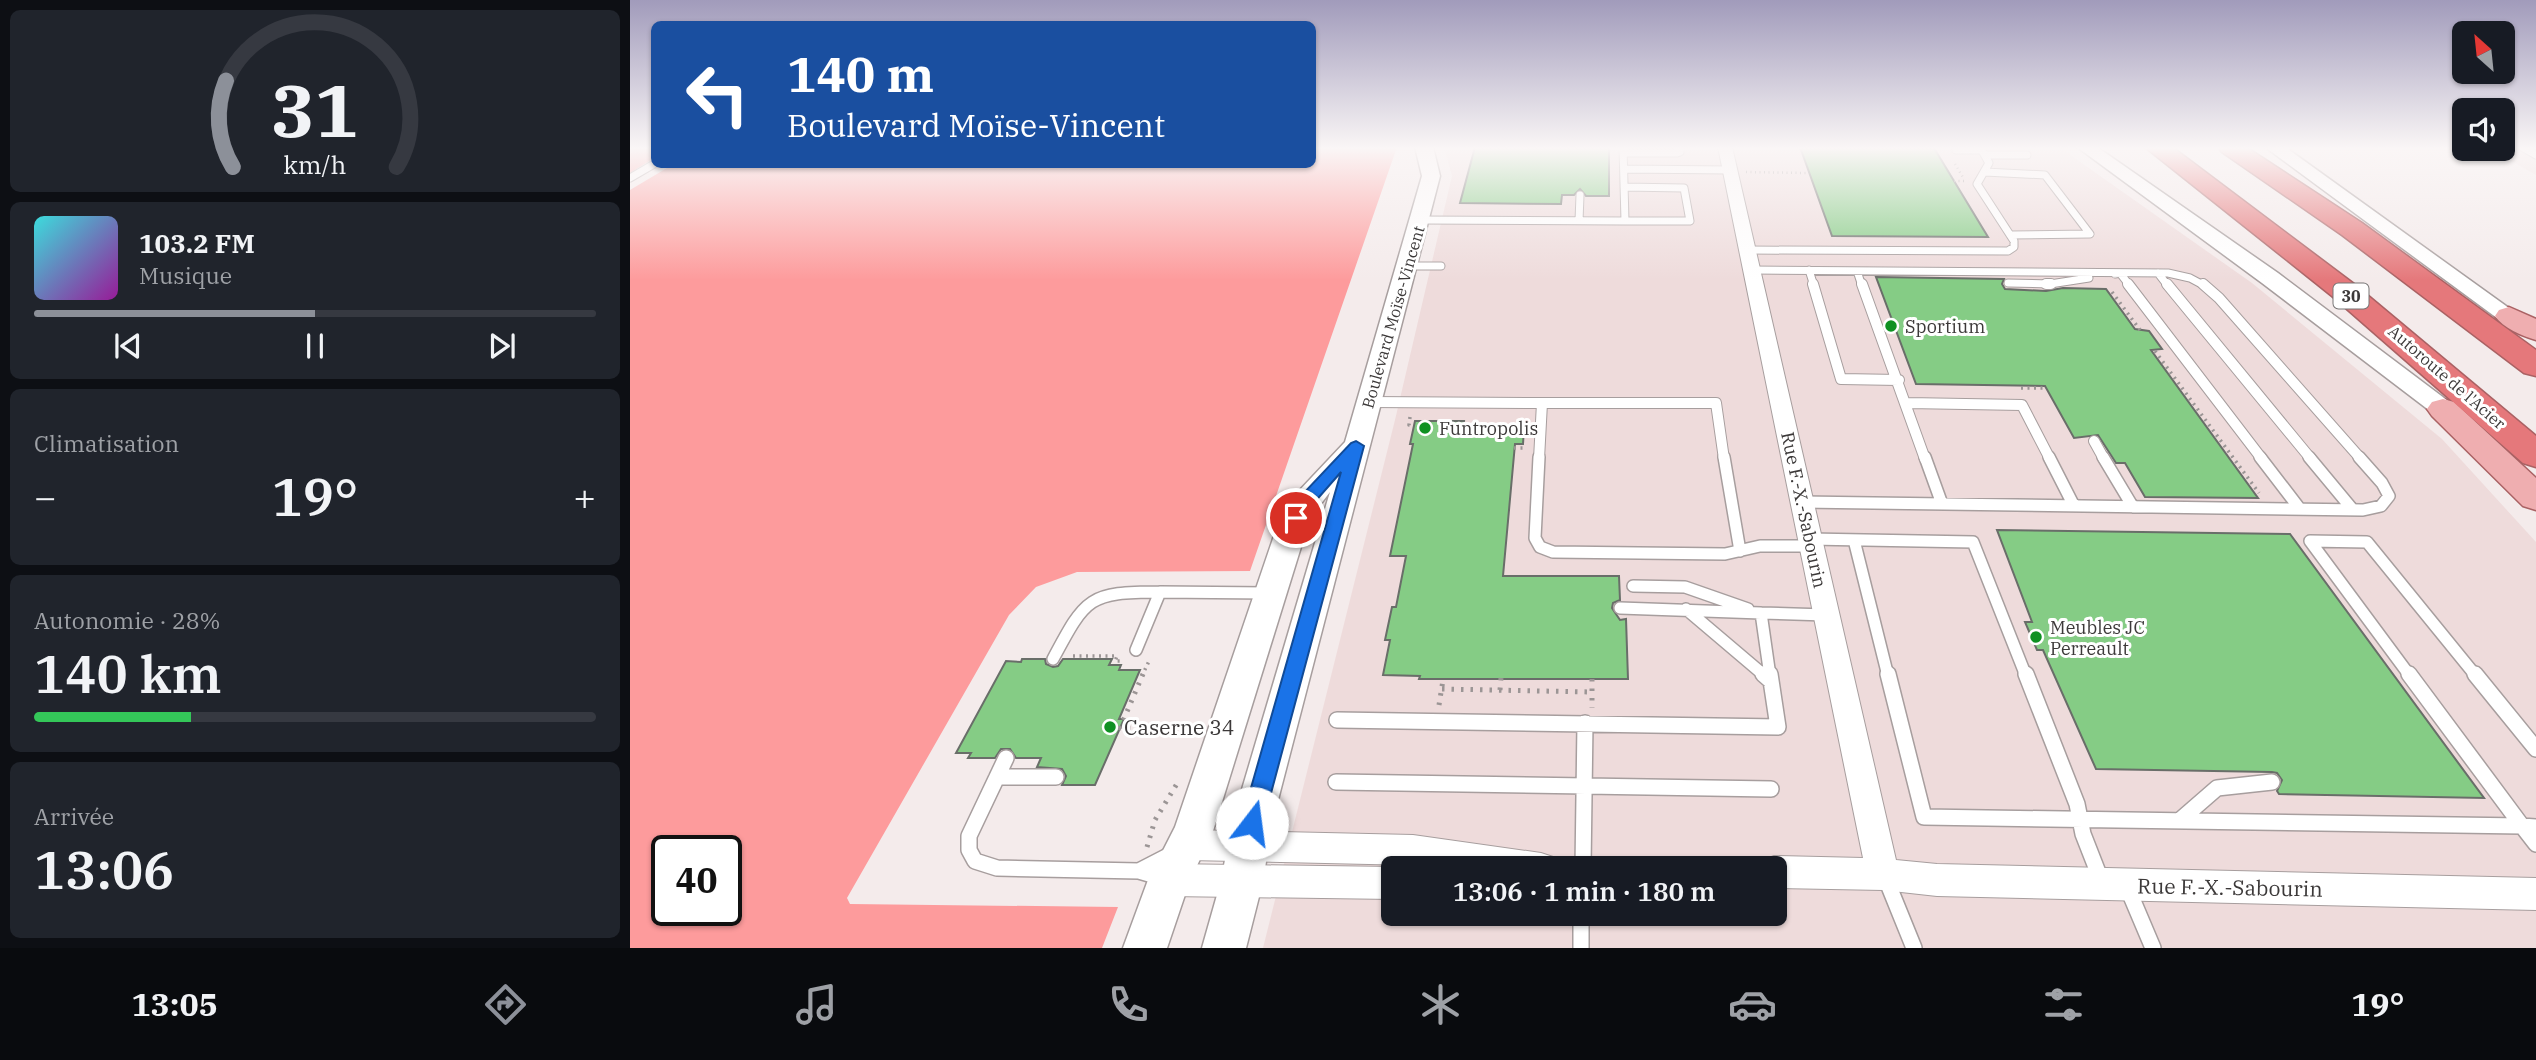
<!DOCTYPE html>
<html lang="fr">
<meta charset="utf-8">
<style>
:root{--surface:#171b24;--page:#20242c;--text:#f1f3f6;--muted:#9ea1a6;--line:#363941;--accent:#8c9099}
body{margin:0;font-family:"IBM Plex Serif",serif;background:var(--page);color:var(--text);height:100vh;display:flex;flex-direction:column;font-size:26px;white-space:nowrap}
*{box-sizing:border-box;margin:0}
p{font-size:23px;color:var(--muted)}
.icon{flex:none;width:38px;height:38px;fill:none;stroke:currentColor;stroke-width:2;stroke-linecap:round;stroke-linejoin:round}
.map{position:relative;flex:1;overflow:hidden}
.side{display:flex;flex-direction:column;gap:10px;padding:10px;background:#0d0f14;width:630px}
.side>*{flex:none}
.guide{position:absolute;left:21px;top:21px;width:665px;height:147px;border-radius:10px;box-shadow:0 2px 5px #0004;background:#1a4fa0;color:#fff;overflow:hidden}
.needle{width:46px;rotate:333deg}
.controls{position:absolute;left:1822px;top:21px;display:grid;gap:14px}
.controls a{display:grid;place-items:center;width:63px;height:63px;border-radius:10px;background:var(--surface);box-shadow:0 2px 5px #0004;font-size:35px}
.speed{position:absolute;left:21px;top:835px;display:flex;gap:14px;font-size:35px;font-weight:700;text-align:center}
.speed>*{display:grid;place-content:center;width:91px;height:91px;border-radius:50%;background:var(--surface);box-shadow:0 2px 5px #0004;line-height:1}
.speed .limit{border:4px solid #111;border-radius:10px;background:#fff;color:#111}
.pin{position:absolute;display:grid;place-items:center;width:60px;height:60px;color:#fff;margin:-30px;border:4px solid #fff;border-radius:50%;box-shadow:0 2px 7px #0007}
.me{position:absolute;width:77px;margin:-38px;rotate:15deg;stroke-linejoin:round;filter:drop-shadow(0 0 5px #0008)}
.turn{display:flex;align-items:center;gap:24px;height:147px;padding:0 21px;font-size:32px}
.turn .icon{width:91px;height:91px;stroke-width:2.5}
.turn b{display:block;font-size:49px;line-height:60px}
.big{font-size:52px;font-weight:600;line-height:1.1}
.side .tile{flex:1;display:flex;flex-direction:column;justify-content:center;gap:10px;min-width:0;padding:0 24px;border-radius:10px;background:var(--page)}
.side .dial{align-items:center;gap:0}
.dial svg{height:182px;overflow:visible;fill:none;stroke:var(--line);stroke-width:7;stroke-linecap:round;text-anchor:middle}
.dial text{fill:var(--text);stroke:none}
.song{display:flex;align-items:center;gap:21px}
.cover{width:84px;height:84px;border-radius:10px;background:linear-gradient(135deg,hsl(180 70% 55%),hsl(300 70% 35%))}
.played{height:7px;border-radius:4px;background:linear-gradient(90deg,var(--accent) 50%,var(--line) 50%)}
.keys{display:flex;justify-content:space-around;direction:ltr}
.heat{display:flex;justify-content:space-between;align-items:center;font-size:38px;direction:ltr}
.charge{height:10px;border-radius:5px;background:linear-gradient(90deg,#34c759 28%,var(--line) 0)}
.trip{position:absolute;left:751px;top:856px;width:406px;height:70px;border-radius:10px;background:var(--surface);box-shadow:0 2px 5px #0004;font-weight:600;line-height:70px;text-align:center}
.tabs{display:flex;height:112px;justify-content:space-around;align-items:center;background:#090b0e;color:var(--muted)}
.tabs .icon{width:49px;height:49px}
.tabs .current{color:var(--accent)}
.tabs b{font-size:32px;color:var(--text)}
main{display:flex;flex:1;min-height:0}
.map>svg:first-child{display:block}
</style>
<main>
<section class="side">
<div class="tile dial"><svg viewBox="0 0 100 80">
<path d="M14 69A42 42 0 1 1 86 69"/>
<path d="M14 69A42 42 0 0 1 11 31" stroke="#8c9099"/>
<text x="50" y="56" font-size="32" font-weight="700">31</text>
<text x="50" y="72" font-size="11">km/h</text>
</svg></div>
<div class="tile">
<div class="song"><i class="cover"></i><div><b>103.2 FM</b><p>Musique</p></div></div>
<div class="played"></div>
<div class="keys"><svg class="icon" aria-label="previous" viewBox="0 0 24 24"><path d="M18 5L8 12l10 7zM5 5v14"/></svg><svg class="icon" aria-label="pause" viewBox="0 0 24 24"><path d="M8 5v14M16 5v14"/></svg><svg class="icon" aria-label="next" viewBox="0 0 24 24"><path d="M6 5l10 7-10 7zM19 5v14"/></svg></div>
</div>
<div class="tile"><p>Climatisation</p>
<div class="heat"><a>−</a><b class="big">19°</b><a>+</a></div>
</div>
<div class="tile"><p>Autonomie · 28%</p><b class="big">140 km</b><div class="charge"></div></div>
<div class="tile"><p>Arrivée</p><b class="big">13:06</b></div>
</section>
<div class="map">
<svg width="1906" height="948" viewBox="0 0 1906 948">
<rect width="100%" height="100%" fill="#f4ebeb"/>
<path fill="#eedbdb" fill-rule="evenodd" d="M814,147H1429L1622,283L1812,439L1906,542V948H633L765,420L822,176ZM763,868H1144V914H763Z
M1873,147H1906V175L1860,149Z"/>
<path fill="#fd9b9c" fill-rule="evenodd" d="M0,147H24V158L0,173Z
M683,147H767L620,571L447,572L406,587L379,615L217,898L220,904L488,907L472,948H0V190L42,165L682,164ZM37,850H96V910H37Z"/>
<path fill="#85cc85" stroke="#696e69" stroke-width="2" d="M845,147H979V196H956L950,189L944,195H932L931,204L830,203Z
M1170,147L1304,148L1358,237L1202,236Z
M1246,277L1374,279L1372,284L1375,289L1416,291L1433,288L1476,289L1505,329L1519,331L1532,349L1521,350L1628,498L1515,497L1495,463H1486L1468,435L1444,438L1415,386L1286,384Z
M785,421H834L833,428H894L893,444H885L873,576H989L990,600L983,603L982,608L990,620L996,619L998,679H789L790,676L753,675L760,640H755L762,607H766L776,556H760L783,444H780Z
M1367,530L1660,534L1854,798L1649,794L1647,791L1652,780L1647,773L1642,772L1466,769L1413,650H1407L1395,622H1402Z
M392,659H415L416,664L423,667L428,666L433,659H482L479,665H491L489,670H510L489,719H494L465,785H432L436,776L432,769L407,767L411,758H386L380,749H371L365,758H338L341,753H326L376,661L391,662Z"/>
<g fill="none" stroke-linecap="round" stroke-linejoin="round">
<g stroke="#a79e9e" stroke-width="9">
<path id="service-far3" d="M1892,147L1906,155
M1326,150H1352
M993,153H1047L1050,152V147
M1355,155H1397
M994,169L1100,170
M1355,172L1415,175L1460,234L1380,235
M0,178L24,164
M994,187L1054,188L1060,221H995
M790,220L995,221L993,147
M949,221L950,195
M1117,250L1378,251L1384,247V241L1347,184L1359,163L1350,147
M777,266H811
M1121,270L1538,273L1560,278L1575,286
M1179,270L1184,286
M1227,271L1232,286
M1528,273L1538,286
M1485,274L1490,273L1500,286
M1378,283L1420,284L1459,278"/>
</g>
<g stroke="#a79e9e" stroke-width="12">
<path id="service-far2" d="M1183,284L1211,379L1269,380
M1232,284L1295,459
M1416,284H1421
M1498,284L1632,459
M1537,284L1681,459
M1573,284L1589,298L1731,459
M739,402L912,403L909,459
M912,403H1086L1094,459
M1278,403L1392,405L1420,459
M1464,441L1474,459"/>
</g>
<g stroke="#a79e9e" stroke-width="14">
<path id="service-far1" d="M909,457L905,538L910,547L923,552L1095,554L1130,546H1182
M1094,457L1110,551
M1295,457L1312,504
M1419,457L1444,506
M1473,457L1503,507
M1630,457L1670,509
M1679,457L1723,510
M1172,502L1733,510L1751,506L1759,496L1752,483L1729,457
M1180,539L1343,542L1396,676
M1224,540L1258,676
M1003,586L1055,587L1118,609
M990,608L1131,613
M1056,609L1135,676
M506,650L530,592L638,593
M423,659C456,597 459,592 530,592
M1140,676L1131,613L1196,615
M1780,676L1680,541L1737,542L1846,676"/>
</g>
<g stroke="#a79e9e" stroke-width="18">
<path id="service" d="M1133,674L1141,681
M1258,674L1294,817L1892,826L1906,844
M1396,674L1447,804L1453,834L1471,880
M1779,674L1892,826L1906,827
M1845,674L1906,749
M707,720L1148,727L1140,674
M376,758L339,836V850L345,861L367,868L509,871L533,878
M367,777H426
M706,782L1141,789
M1549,821L1587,788L1642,782
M953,868L955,723
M509,871L540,855
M1256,879L1284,948
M1498,889L1523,948
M951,914V948"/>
</g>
<g stroke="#a79e9e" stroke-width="2">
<path id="minor" d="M1088,147H1102L1266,860L1307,864L1906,878V910L1307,896L1253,890L1144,888V868H1129L1132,861L1144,856L1233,858Z
M558,830L783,835L911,853L923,857L928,868H804L783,865L558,860L547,856L542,845L547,834Z
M539,864L763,867L765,868H763V899L539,896L527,891L522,880L527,869Z"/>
</g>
<g stroke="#a79e9e" stroke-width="3">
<path id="tertiary" d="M785,147H803L810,176L642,823L633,881L616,948H572L591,881L602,823L700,492L680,518L583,831L559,883L537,948H493L518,880L545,827L650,518L666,494L715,442L792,176Z
M1447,147H1467L1648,273L1822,404L1826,409L1822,414L1813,417L1804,414L1632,283Z
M1635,147H1655L1890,316L1887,321H1871Z"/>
</g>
<g stroke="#aa6264" stroke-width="3">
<path id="primary" d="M1879,307L1906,319V340C1892,336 1873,328 1865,316L1869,310Z
M1813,399L1824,402L1906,478V510L1893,506L1802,416L1797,409L1802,402Z"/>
</g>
<g stroke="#aa6264" stroke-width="3">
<path id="motorway" d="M1515,147H1542L1724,284L1906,436V467L1893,463L1702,296Z
M1588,147H1616L1732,223L1906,350V376L1894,373L1712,235L1592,152Z"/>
</g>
<path stroke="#9b9595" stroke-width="2.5" stroke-dasharray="1 3.5" stroke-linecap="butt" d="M1325,164L1334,179
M1116,172L1177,173
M1324,181H1336"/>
<path stroke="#9b9595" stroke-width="3.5" stroke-dasharray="2 4.5" stroke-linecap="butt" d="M1482,292L1510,330
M1525,351L1629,493
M1391,388H1417
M780,417L779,425H784
M884,448H895
M443,656H487L485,661H494
M512,676L519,661"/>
<path stroke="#9b9595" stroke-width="5" stroke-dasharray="2.5 7" stroke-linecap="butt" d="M513,674L490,728L568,729
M962,679V708
M812,689L962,692
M870,690L871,678
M809,705L813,680
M517,847L525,820L548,782"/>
<use href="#service-far3" stroke="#fff" stroke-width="7"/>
<use href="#service-far2" stroke="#fff" stroke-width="10"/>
<use href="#service-far1" stroke="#fff" stroke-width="11"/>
<use href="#service" stroke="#fff" stroke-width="15"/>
<use href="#minor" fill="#fff" fill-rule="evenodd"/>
<use href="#tertiary" fill="#fff" fill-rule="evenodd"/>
<use href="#primary" fill="#efaeb0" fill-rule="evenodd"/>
<use href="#motorway" fill="#e5787b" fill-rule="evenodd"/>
</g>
<linearGradient id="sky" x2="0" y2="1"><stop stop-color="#a19bbb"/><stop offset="0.53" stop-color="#faf6f6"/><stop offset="1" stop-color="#faf6f6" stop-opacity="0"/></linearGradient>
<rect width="1906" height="280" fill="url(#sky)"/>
<path fill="#1a73e8" stroke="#114b97" stroke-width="2" d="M726,441L734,446L633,823L630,830L622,833L614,830L611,823L711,472L682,505L671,522H660L657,518L670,497L721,443Z"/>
<g fill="#0f9122" stroke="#fff" stroke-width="2.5">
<circle cx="1261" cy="326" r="7"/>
<circle cx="795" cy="428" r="7"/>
<circle cx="1406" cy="637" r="7"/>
<circle cx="480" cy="727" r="7"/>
</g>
<g text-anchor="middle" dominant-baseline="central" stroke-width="6" stroke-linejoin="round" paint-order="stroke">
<rect fill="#fff" stroke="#767474" stroke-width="2" x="1703.5" y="283.5" width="35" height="25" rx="5"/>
<g font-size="16" font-weight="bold" fill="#3c3939">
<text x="1721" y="296">30</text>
</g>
<g font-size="16" fill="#3c3939" stroke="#fff">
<text transform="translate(763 317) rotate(-74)">Boulevard Moïse-Vincent</text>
<text transform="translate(1817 377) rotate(41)">Autoroute de l'Acier</text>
</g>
<g font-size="18" fill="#3c3939" stroke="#fff" text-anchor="start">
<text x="1275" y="326">Sportium</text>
<text x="809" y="428">Funtropolis</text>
<text x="1420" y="627">Meubles JC<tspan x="1420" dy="21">Perreault</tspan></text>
</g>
<g font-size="18" fill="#3c3939" stroke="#fff">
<text transform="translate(1174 510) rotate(78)">Rue F.-X.-Sabourin</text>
</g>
<g font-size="21" fill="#3c3939" stroke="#fff" text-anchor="start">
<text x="494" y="727">Caserne 34</text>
</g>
<g font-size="21" fill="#3c3939" stroke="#fff">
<text transform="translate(1600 887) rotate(1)">Rue F.-X.-Sabourin</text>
</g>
</g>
</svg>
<div class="controls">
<a><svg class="needle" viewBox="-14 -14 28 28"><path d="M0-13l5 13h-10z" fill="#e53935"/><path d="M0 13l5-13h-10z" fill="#9ea1a6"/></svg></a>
<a><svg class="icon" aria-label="sound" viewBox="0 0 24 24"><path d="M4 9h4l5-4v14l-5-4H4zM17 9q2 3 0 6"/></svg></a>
</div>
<div class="speed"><div class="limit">40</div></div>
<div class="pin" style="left:666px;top:518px;background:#d93025"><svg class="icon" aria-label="arrive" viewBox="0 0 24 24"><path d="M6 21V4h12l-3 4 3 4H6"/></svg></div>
<svg class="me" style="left:622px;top:823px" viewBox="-20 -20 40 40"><circle r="19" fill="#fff"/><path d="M0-13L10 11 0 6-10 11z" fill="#1a73e8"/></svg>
<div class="trip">13:06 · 1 min · 180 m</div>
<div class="guide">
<div class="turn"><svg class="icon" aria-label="left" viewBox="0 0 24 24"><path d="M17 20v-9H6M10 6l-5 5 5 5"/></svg><div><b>140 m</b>Boulevard Moïse-Vincent</div></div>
</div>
</div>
</main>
<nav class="tabs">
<b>13:05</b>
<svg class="icon current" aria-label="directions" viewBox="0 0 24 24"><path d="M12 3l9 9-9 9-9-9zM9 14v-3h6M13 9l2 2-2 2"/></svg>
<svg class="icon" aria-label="music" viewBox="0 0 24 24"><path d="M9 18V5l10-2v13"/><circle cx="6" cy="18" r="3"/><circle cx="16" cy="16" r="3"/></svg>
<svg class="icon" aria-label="phone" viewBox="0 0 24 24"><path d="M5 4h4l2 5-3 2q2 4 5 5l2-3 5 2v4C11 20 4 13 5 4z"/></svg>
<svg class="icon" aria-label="climate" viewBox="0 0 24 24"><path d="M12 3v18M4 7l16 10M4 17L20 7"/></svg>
<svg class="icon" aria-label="car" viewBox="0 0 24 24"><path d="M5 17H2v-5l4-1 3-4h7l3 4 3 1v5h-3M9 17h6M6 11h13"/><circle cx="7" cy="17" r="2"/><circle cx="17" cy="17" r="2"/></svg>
<svg class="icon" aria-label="filters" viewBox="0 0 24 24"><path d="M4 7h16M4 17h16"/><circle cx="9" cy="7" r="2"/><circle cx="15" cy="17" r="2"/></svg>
<b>19°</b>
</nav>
